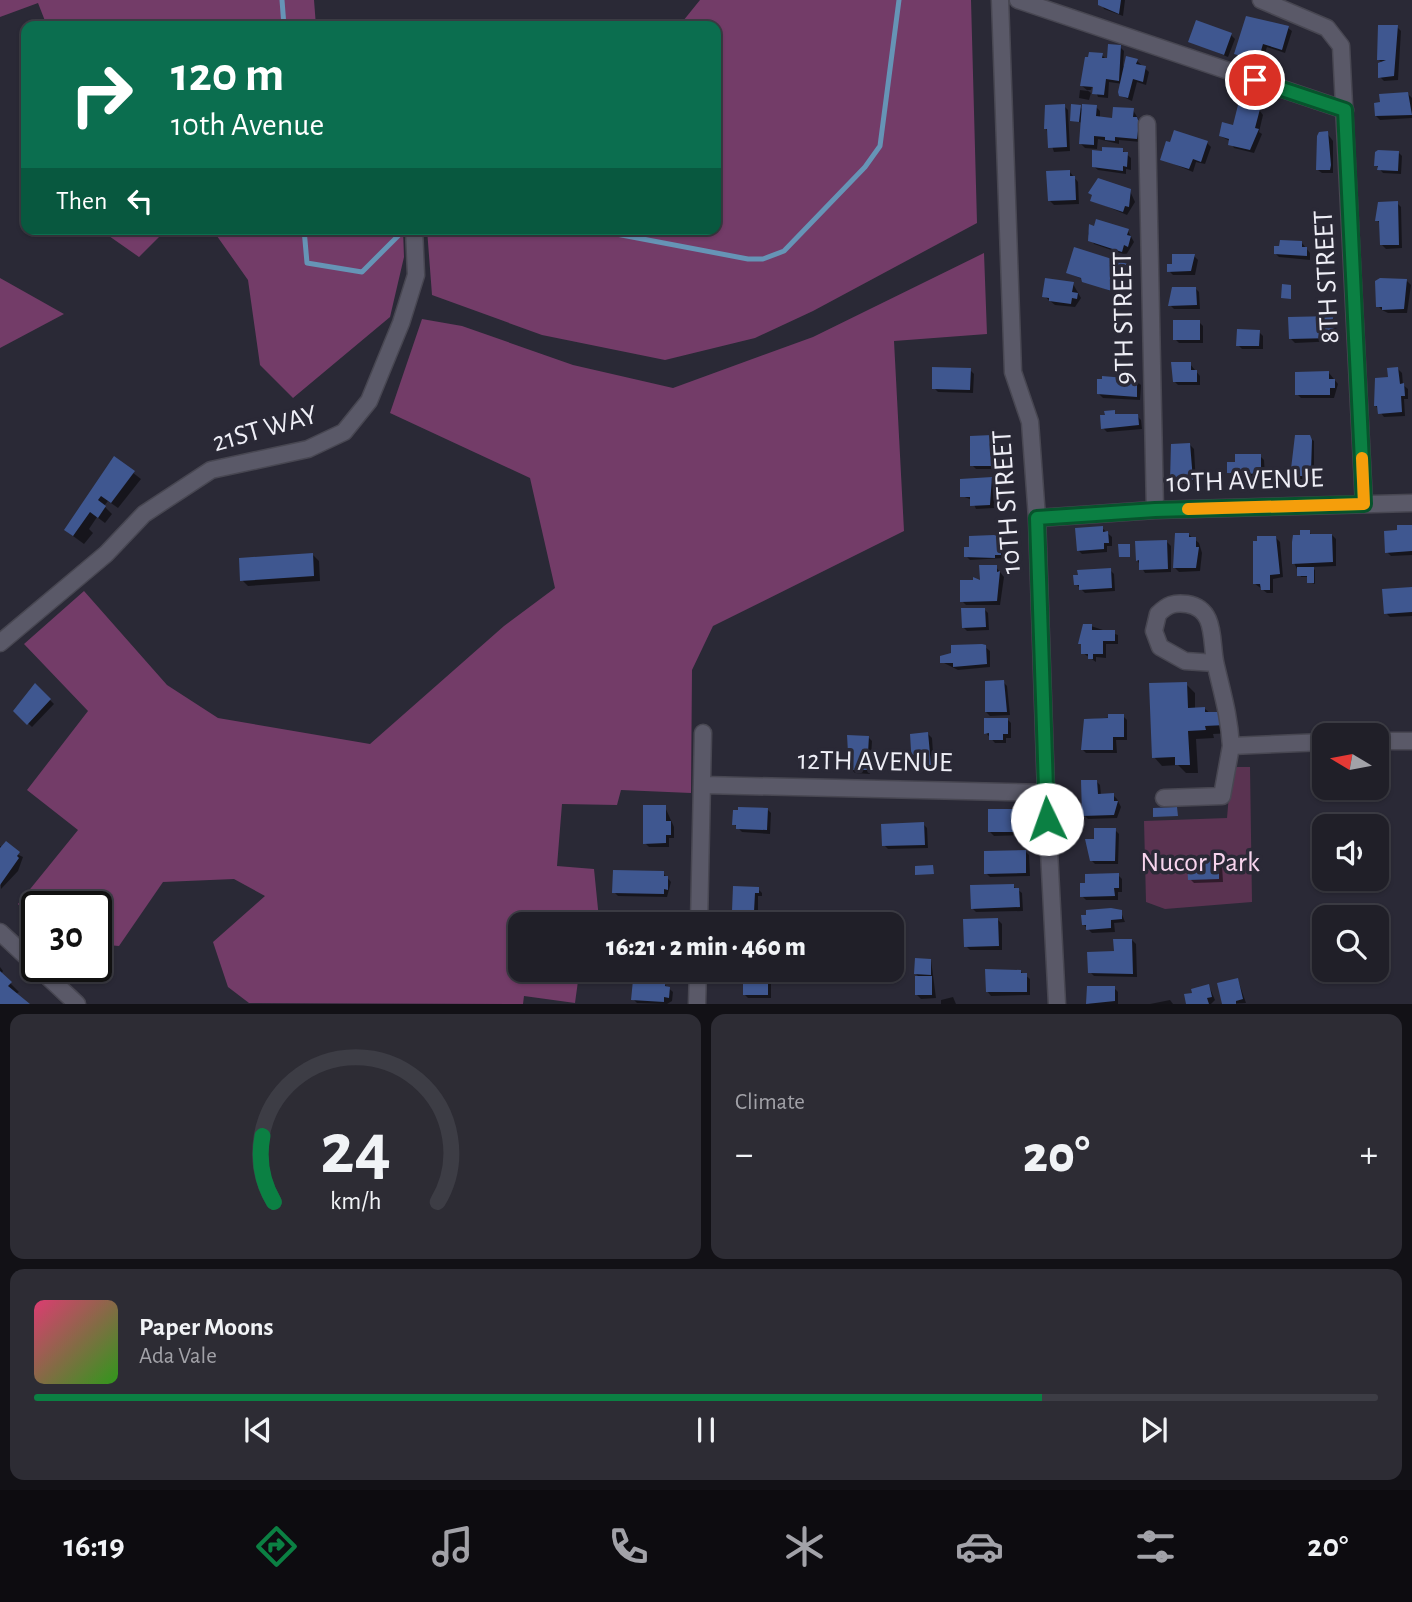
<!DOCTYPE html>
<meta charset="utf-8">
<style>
:root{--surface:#201f28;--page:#2d2c34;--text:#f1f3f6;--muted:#a2a2a8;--line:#3d3d45;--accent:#0b8043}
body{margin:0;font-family:"Alegreya Sans",sans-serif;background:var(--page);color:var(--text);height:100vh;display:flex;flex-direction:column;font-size:26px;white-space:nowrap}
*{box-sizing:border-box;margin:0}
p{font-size:23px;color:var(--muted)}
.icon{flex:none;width:38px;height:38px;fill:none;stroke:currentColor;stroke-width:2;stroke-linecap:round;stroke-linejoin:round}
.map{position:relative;height:1004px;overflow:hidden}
.sheet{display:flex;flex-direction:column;gap:10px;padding:10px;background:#121116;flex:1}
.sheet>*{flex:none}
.top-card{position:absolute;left:21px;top:21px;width:700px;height:214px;border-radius:14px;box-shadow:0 2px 5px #0004,0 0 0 2px var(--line);background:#0b6e4f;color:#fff;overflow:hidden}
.needle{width:46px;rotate:280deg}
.fabs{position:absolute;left:1312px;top:723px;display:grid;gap:14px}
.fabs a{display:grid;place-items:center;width:77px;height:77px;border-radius:14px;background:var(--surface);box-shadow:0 2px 5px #0004,0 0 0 2px var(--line);font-size:35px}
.speed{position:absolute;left:21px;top:891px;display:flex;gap:14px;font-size:35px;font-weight:700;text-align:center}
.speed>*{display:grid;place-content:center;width:91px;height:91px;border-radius:50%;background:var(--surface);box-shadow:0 2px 5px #0004,0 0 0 2px var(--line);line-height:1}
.speed .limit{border:4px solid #111;border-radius:10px;background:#fff;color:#111}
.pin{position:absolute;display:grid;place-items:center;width:60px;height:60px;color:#fff;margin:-30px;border:4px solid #fff;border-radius:50%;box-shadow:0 2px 7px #0007}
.me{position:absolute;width:77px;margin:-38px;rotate:357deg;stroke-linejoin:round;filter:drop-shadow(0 0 5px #0008)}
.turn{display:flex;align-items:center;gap:24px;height:147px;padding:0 35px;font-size:32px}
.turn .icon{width:91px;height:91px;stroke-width:2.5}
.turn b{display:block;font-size:49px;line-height:60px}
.then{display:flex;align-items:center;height:66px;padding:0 35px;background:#0003;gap:14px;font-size:26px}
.big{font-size:52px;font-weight:800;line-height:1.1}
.sheet .card{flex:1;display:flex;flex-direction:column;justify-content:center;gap:10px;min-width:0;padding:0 24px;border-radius:14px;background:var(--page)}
.sheet .dial{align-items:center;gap:0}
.dial svg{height:182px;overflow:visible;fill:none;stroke:var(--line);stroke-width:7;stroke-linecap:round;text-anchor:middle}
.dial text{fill:var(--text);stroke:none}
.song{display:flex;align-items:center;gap:21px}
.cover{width:84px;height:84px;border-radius:10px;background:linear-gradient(135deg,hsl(340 70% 55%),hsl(110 70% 35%))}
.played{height:7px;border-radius:4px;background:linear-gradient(90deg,var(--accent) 75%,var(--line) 75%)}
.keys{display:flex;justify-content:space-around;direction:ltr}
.heat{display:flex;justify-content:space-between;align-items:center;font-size:38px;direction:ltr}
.sheet .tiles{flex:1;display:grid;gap:10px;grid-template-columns:1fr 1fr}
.card:last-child{grid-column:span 2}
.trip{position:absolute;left:508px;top:912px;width:396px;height:70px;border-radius:14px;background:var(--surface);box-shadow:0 2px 5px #0004,0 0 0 2px var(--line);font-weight:800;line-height:70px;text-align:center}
.dock{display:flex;height:112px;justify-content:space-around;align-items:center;background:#0d0c10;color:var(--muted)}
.dock .icon{width:49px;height:49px}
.dock .selected{color:var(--accent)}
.dock b{font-size:32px;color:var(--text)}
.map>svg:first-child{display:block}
</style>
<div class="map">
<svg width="1412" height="1004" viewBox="0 0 1412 1004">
<rect width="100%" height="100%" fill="#2a2936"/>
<path fill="#5a3351" d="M1237,767H1250L1252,902L1165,909L1146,902L1144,821L1227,818L1231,771Z"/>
<path fill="#733c68" d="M0,0H314L316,26H47L38,3L0,17Z
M700,0H971L977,223L813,311L755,338L665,360L542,335L432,295L427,229H716V26H679Z
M99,229H167L139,257Z
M212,229H403L404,257L390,317L293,398L260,365L248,280Z
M984,253L987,334L894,341L904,531L713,626L692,670L691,793L621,790L617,805L562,804L557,866L594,869L599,919L551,918L550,924H520V970H685V981H578L575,1003L524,996L523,1004L249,1003L228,987L213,942L265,896L234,879L163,882L119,946L96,944V906H37V926L18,904L78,830L27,790L88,711L24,644L84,591L167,685L218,718L370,744L504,626L555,588L530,478L390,413L422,319L462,326L573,365L673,388L813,337Z
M0,278L64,314L0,348Z"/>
<path fill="#0007" d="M1100,0H1125L1123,16L1104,9Z
M1397,27L1401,31L1398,80L1384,81L1380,77L1384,64L1379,60Z
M1288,28L1292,31L1285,53L1267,47L1261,64L1236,53Z
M1231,35L1235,39L1228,57L1190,41Z
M1120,47L1124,51L1123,66L1137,61L1149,72L1146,85L1137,82L1132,101L1121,96L1123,84L1109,82L1108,98L1098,97L1093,84L1091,90H1087L1091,93L1089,100L1079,98L1080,90L1088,91L1082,86L1102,55L1108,61Z
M1408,94L1412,98V118L1380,120L1376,116Z
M1064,106L1068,110L1070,151L1054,152L1046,128Z
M1256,106L1263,115L1259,132L1262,134L1254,153L1234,148L1230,141L1220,136Z
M1080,107L1083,110L1096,107L1100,111V118L1114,119L1133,110L1140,122L1141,142L1119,140V144L1098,139L1097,149L1085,148L1081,144L1083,123L1071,120Z
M1327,133L1333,141V173H1322L1318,170Z
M1207,143L1211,147L1205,164L1196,162L1193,172L1162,159Z
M1122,150L1131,158V170L1126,169V174L1098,170L1093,166L1104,153Z
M1398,152L1402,156L1401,174L1383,173L1376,165Z
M1069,171L1078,182L1079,204L1054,205L1050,201Z
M1130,191L1135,202L1127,215L1092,200L1094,196Z
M1397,203L1401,207L1402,248L1386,249L1382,245L1381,225L1377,220Z
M1091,226L1128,231L1134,242L1126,255L1094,244L1088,234Z
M1302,243L1310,253V260L1279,257L1275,253Z
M1194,256L1198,260L1195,275H1173L1169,271Z
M1130,266L1134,270L1132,278L1128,276L1122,296L1068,273Z
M1407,281L1411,285L1407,313H1388L1382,310L1378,306Z
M1073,284L1081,298L1075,307L1055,305L1044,296Z
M1195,288L1199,292L1200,309H1174L1170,305Z
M1332,317L1336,321L1337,341L1295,343L1291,339Z
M1199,322L1203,326V343H1179L1175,339Z
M1259,332L1263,336V349H1242L1238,345Z
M1190,364L1200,376V385H1178L1174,381Z
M1398,369L1402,373L1403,385L1408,389V399H1404L1405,416L1384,417L1375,405Z
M970,370L974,374L973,393L938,392L934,388Z
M1329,373L1338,384L1334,398H1301L1297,394Z
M1104,377L1136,381L1141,385L1140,400L1103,398L1099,394Z
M1106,413L1137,416L1141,420L1142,429L1107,432L1103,428Z
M991,437L995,441L996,469H976L972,465Z
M1309,437L1314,441V474H1310V479H1300L1293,469Z
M1190,445L1194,449L1196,484H1176L1172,480Z
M1260,456L1264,460L1265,477L1233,476L1229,472L1236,463Z
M115,459L141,479L118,508L108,501L104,506L112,514L105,523L97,517L89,529L93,533L84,544L73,536Z
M991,479L995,483L994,508L976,509L972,500L962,496Z
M1412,526V555L1391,556L1387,552L1399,532Z
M1102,528L1112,537V546H1107V552L1082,554L1078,550Z
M1309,532L1313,536L1332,535L1336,539V566L1312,567L1315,570V584L1309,582V577H1301L1294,563L1302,536Z
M1188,534L1199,543L1202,553L1200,571L1179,572L1175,568Z
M1276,538L1280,542L1283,577L1273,579V593H1267L1254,583Z
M1000,539L1004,543V558L970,560L966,556L971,548Z
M1167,542L1171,546V572L1145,573L1137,560Z
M312,554L319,561L320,581L248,586L242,580Z
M996,567L1004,577L1000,605H966L962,601Z
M1110,570L1114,574L1115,591L1085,593L1076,584Z
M1412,588V616L1390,617L1386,613Z
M984,609L988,613L989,630L967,631L963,627Z
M1091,626L1118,635V644H1106V658L1096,657V662L1083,653L1080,639Z
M985,647L990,651V667L958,670L942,662Z
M1003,682L1007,686L1010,715L990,716L986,712Z
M1186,684L1195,693V709H1205L1234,733L1213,734L1214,738L1196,739L1198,773H1186L1178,765L1162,766L1154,757Z
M35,685L54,704L32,727L15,711Z
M1123,716L1127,720V740H1116L1117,753H1086L1082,749L1086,720Z
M1007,719L1011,723V738H1006V743H995L986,733Z
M928,734L932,738L934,768L918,769L914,765Z
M868,737L872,741L870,774L855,773L851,769Z
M1096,781L1100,785L1101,795H1113L1117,799L1121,807L1117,818L1088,819L1084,815Z
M665,807L674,827V838H669V847H649L645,843Z
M767,809L771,813L770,834L742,832L734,824Z
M1024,810L1028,814V835L994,836L990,832Z
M923,824L927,828L928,848L888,849L884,845Z
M1115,830L1119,834L1118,864H1095L1091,860Z
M0,846L23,857L18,871L1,889Z
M1025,851L1029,855L1030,876L990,877L986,873Z
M1218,861L1222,865L1223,882L1194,883L1190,879Z
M663,873L671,882L667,897L618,896L614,892Z
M1118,875L1122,879V892H1118V900H1086L1082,896Z
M1013,886L1022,893L1023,911L976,912L972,908Z
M758,889L762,893V896H758V915L738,914L734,910Z
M1121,912L1125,922L1114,923L1115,932L1092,933L1083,924Z
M998,920L1002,924V950H970L966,946Z
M1132,940L1136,944L1137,977L1094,976L1090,972Z
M931,960L936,998L921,999L917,995L920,978L916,974Z
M0,967L3,971L1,974L19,992L0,1004Z
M1020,971L1030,979V995L991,996L987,991Z
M767,974L771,978V998H748L744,994Z
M1238,980L1246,1003L1224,1004Z
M664,984L673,992L672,1001L667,1004L637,1003L633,999Z
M1209,986L1215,1000L1211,1004H1189Z
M1114,988L1118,992V1004H1088Z
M953,997L956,1004H941V1000Z
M1170,1000L1173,1004H1150Z"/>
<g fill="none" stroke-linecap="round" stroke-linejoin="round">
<path stroke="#6694b6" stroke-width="5" d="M282,0L284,26
M304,229L307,263L362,272L401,233
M590,229L748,259H763L784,251L865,167L880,146L899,0"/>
</g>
<path fill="#3f5790" d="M1098,0H1121L1119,14L1098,5Z
M1246,16L1289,26L1282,50L1263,44L1258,61L1234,54Z
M1196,20L1232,33L1224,55L1188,42Z
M1378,25H1398L1394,76L1378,78V63L1386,60H1377Z
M1108,44L1121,45L1119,81L1106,79L1104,95L1092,94L1093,87L1080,86L1085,57H1088L1089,52L1103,53L1102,58H1107Z
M1126,56L1138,59L1136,64L1146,66L1143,82L1133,79L1128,98L1119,96L1118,92Z
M1408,92L1412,115L1375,116L1374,103L1380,102L1379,94Z
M1242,101L1257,104L1256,108L1260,109L1255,128L1259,129L1250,150L1228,145L1229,139L1219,136L1222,122L1233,125L1238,105L1241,106Z
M1065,104L1067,147L1048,148L1047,129H1044L1045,105Z
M1071,104L1081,105L1079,122L1070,121Z
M1082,104L1097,105L1096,116L1112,118L1113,107L1134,108L1133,117H1137L1139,123L1137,139L1115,137V141L1105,140V137L1094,136V145L1079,144Z
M1174,130L1208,141L1201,162L1193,159L1189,169L1160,160L1166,141L1170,142Z
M1328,131L1331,165L1330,170H1316L1317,136L1319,132Z
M1102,147L1123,148V152H1128L1127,167L1123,166V171L1092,167V150L1102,151Z
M1378,150L1399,151L1398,171L1377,170L1378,166H1374L1375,152Z
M1070,170V176H1075L1076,200L1048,201L1046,171Z
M1098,178L1131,189L1129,207L1125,206L1123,212L1090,201L1092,195L1088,193Z
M1398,201L1399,245H1380L1379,221H1375L1378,202Z
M1096,219L1129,229L1127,235L1131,236L1128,247L1124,245L1122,252L1088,241L1089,224L1094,226Z
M1280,240L1302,241V247H1307V256L1274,254V246H1279Z
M1074,247L1131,265L1128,275L1124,273L1118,293L1082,282L1081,278L1066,273Z
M1172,254H1195L1191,271L1167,272V264H1172Z
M1045,278L1074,282L1072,292L1078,293L1077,299L1072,298L1071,304L1049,301V298L1042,297Z
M1380,278L1407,279L1404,309L1382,310V307H1376L1375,281Z
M1282,284L1291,285V299L1281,298Z
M1172,287H1196L1197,305L1168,306Z
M1333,316L1334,338L1289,339L1288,317Z
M1173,320H1200V340H1173Z
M1237,329L1260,330L1259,346H1236Z
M1171,362H1191V370H1197V382H1173Z
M932,367L971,368L970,390L932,389Z
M1398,367L1400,384L1404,383L1405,396H1401L1402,412L1378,414L1377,406H1374L1375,378L1388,377L1387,368Z
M1329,371V379H1335V388H1330V395H1295V372Z
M1102,376L1137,379V397L1097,394V379H1102Z
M1115,410V414H1138L1139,425L1101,429L1100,415H1105L1104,411Z
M992,435V466H970V436Z
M1295,435H1310L1312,440L1311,471H1306V476H1295V470L1291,469Z
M1190,443L1193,480L1170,481L1171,444Z
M1235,454H1261V474L1227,473V462H1235Z
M114,456L135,471L111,503L101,496L98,500L106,506L98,518L90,512L73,536L64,530Z
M992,477L990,505L970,506V497H960V479Z
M1397,525H1412V551L1385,553L1384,531L1397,530Z
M1103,526V532L1108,531L1109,543H1104V549L1077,551L1075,528Z
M1300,530H1310V534H1332L1333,562L1292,564V542L1293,535H1300Z
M1175,533H1189V537H1196V547H1199L1196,568H1173Z
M994,535L1001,537V555H995V558L964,557V547H969V536Z
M1257,536H1276L1280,574L1270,575V590H1261L1260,584H1253V541H1257Z
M1167,540L1168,569L1139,570V560L1136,561L1135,541Z
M1118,544H1130V557H1119Z
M313,553L314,576L240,581L239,558Z
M979,565H997V572L1000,571L997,601L960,602V580H973V577L980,580Z
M1297,567H1314V583H1307V576H1297Z
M1111,568L1112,588L1079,590V585H1074L1073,575H1078L1077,570Z
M1412,587V612L1384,614L1382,589Z
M961,608H985L986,627L962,628Z
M1083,624H1092V630H1115V641H1103V654H1093V659H1088V654H1081V644H1078Z
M982,644L986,645L987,664L953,667V663H940V656L951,653V645Z
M1004,680L1007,712H985V681Z
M1187,682L1188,708L1205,707V712H1225L1226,725L1205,726L1206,730L1188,731L1190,765H1175V757L1152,758L1149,683Z
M35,683L51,699L27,725L13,711Z
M1108,714H1124V737H1113V750H1081L1084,719L1108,718Z
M984,718H1008V734H1003V740H989V733L984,734Z
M928,732L931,765L912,766L910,734Z
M847,735L869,736L867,770H849Z
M1081,780H1097L1098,794L1114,793V801H1118L1114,815L1082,816Z
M643,805H666V821H671V835H666V843L643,844Z
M738,807L768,808L767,830L736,829V825H732L733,810H738Z
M1177,807L1178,816L1153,817V808Z
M988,809H1024L1025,832H988Z
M924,822L925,845L882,846L881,824Z
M1094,828H1116L1115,861H1090L1085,839H1094Z
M6,841L20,852L17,856L19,858L0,885V848Z
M1026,850V873L984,874V851Z
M1219,860V879L1188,880L1187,861Z
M933,865L934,874L915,875V866Z
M613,870L664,871V876H668V890L664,889V894L612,893Z
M1119,873V888H1114L1115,896L1080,897V883H1085V874Z
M1014,884V888H1019L1020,907L971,909L970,885Z
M733,886L759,887V893H755L754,912L732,911Z
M1111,908L1122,910V919L1111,920V928L1086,930V925H1082L1081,915H1086V910Z
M998,918L999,946L964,947L963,919Z
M1113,939H1132L1133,974L1088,973L1087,952L1114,951Z
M915,958L931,959V975L914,974Z
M985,969L1021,970V973H1027V992H986Z
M0,971L12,982L8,986L30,1004H0Z
M743,972H768V995H743Z
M915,976H932V995H915Z
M1238,978L1243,999L1236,1001V1004H1222L1217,983Z
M633,980L665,983V986L670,987L669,998L664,997V1002L631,1000Z
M1209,984L1212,997L1207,998L1209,1004H1186L1184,994L1192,993L1191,989Z
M1087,986H1115V1001L1086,1004Z"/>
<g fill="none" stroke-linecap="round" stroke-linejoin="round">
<g stroke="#484752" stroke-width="19">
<path id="street" d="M1000,0L1013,372L1030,422L1037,518L1046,793L1057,1004
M1018,0L1345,110
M1261,0L1327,28L1341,46L1364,504
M1147,124L1155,510
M1037,518L1155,510L1412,503
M0,643L106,554L144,514L211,470L308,449L344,432L369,401L401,323L416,275L414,229
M1215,663L1185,661L1160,647L1154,631L1158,614C1167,605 1174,602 1187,604C1218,609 1210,644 1216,666C1223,696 1229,715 1231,746L1325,742
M1377,741H1412
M704,785L1046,793
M1164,798L1222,796L1231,746
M699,924L703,733
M0,932L77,1004
M697,1004L698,970"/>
</g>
<use href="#street" stroke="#5a5968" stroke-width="16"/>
</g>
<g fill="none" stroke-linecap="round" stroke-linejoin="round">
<g stroke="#07532c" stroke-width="18">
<path id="route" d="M1047,819L1037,518L1155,510L1364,504L1345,110L1255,80"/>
</g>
<use href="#route" stroke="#0b8043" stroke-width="12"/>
<path stroke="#f59e0b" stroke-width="12" d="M1188,509L1364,504L1362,458"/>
</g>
<g text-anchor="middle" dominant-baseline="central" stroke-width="7" stroke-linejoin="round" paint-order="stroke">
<g font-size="28" fill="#eeeef6" stroke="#2a2936">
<text transform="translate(1327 277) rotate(-93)">8TH STREET</text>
<text transform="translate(1124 318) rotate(-91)">9TH STREET</text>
<text transform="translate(265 429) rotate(-16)">21ST WAY</text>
<text transform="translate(1245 481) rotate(-2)">10TH AVENUE</text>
<text transform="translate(1007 502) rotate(-94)">10TH STREET</text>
<text transform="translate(875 762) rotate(1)">12TH AVENUE</text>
</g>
<g font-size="28" fill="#f7d4ed" stroke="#2a2936">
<text x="1200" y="863">Nucor Park</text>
</g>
</g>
</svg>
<div class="fabs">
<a><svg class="needle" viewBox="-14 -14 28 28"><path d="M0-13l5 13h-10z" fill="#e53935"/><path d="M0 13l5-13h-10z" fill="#a2a2a8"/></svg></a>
<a><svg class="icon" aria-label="sound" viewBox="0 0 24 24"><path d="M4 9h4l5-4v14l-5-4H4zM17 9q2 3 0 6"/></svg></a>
<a><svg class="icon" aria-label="search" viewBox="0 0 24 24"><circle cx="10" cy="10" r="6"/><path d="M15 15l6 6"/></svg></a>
</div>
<div class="speed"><div class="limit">30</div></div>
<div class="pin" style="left:1255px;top:80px;background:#d93025"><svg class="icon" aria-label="arrive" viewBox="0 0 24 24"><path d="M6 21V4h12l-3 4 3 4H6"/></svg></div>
<svg class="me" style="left:1047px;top:819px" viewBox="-20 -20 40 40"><circle r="19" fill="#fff"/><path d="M0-13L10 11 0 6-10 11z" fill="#0b8043"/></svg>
<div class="trip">16:21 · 2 min · 460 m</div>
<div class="top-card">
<div class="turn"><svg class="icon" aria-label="right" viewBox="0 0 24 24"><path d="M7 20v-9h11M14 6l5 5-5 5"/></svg><div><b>120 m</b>10th Avenue</div></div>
<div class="then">Then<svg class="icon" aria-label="left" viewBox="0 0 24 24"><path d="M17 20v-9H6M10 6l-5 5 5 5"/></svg></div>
</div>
</div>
<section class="sheet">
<div class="tiles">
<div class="card dial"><svg viewBox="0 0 100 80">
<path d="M14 69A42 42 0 1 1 86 69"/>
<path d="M14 69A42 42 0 0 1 9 40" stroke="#0b8043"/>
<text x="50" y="56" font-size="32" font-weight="700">24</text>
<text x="50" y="72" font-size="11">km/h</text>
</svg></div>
<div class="card"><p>Climate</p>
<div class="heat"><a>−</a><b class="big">20°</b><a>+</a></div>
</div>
<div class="card">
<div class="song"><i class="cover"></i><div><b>Paper Moons</b><p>Ada Vale</p></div></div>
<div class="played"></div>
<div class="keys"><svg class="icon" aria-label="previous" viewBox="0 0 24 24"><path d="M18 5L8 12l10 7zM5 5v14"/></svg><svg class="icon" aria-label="pause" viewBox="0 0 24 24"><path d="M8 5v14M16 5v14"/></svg><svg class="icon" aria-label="next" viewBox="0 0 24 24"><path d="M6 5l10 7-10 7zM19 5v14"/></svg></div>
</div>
</div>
</section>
<nav class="dock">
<b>16:19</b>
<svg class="icon selected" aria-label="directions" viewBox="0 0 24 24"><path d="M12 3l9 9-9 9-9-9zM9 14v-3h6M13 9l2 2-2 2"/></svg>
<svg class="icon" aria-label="music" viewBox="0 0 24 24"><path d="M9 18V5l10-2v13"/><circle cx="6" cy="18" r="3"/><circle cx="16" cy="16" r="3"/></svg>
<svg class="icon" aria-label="phone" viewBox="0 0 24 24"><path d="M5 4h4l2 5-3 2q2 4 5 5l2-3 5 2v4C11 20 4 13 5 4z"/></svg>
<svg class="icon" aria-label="climate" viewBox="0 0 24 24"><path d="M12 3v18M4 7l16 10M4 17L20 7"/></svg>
<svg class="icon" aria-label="car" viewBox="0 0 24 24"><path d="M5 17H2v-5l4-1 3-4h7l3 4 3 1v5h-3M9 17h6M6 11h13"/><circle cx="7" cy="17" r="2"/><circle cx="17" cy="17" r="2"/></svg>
<svg class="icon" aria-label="filters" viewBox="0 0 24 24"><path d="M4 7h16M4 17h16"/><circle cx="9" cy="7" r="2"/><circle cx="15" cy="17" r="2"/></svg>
<b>20°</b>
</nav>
